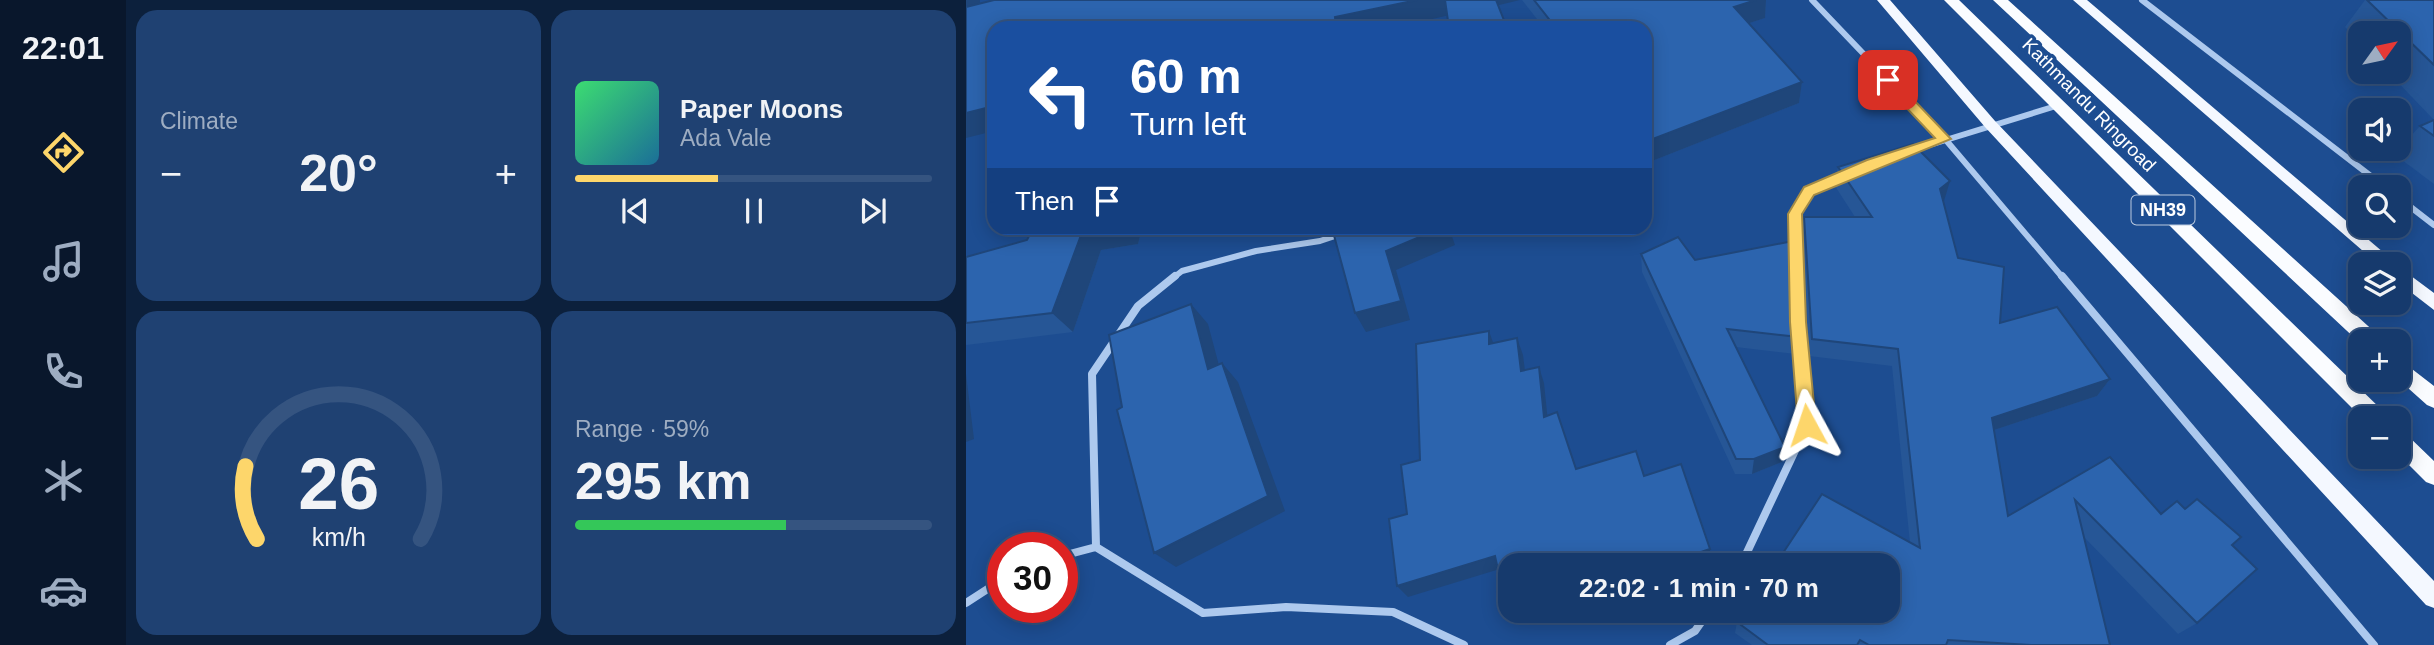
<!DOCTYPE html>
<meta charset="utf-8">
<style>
:root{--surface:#163a6d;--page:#1f4172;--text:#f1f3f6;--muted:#9eadc2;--line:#355480;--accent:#fdd66b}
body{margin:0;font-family:Helvetica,sans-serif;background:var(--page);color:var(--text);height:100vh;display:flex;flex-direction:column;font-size:26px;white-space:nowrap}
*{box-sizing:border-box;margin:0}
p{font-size:23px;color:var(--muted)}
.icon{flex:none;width:38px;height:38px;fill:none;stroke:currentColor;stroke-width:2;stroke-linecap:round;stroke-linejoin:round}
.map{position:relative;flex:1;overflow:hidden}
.panel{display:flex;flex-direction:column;gap:10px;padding:10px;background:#0c203c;width:840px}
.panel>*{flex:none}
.banner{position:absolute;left:21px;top:21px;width:665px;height:214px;border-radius:21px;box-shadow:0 4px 18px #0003,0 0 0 2px var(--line);background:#1a4fa0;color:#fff;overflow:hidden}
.needle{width:46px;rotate:57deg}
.tools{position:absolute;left:1382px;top:21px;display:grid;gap:14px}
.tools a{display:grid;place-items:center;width:63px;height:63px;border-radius:14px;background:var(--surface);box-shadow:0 4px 18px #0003,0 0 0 2px var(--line);font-size:35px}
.speed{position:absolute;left:21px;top:532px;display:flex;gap:14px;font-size:35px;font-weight:700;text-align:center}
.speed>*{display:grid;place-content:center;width:91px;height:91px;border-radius:50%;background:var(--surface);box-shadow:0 4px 18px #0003,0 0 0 2px var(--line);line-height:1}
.speed .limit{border:10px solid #d22;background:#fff;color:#111}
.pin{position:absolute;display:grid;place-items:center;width:60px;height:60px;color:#fff;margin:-30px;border-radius:14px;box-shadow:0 4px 10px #0006}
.me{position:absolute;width:77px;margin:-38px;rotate:355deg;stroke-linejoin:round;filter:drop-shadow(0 0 5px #0008)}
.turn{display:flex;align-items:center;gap:24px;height:147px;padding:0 28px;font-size:32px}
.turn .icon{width:91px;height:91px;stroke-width:2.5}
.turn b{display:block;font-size:49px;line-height:60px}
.then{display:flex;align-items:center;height:66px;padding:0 28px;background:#0003;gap:14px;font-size:26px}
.big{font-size:52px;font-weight:700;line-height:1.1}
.panel .tile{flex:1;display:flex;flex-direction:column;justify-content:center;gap:10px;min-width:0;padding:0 24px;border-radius:21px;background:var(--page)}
.panel .dial{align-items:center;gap:0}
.dial svg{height:182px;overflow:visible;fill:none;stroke:var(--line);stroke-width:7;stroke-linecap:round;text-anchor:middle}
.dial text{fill:var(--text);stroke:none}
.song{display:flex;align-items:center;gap:21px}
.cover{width:84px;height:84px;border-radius:10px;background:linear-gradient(135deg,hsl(140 70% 55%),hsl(200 70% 35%))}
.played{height:7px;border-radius:4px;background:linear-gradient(90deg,var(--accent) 40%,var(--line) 40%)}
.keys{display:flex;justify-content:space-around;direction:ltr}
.heat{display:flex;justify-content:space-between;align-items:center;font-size:38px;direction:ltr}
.charge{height:10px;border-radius:5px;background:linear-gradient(90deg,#34c759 59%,var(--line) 0)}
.panel .tiles{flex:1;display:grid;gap:10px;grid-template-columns:repeat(2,1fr)}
.trip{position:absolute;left:532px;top:553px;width:402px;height:70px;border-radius:21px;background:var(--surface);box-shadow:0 4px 18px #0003,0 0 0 2px var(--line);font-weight:700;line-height:70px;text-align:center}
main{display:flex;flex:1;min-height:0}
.tabs{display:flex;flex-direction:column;width:126px;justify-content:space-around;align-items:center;background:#09172c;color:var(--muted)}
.tabs .icon{width:49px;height:49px}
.tabs .current{color:var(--accent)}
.tabs b{font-size:32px;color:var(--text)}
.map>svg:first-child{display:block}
</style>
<main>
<nav class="tabs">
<b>22:01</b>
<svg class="icon current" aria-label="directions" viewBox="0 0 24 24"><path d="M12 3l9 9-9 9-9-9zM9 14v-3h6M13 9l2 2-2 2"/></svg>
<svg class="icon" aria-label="music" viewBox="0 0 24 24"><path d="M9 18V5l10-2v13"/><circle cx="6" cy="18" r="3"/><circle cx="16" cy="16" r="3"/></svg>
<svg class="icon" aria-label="phone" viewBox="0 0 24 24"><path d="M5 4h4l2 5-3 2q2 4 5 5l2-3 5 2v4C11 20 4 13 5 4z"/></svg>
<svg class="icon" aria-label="climate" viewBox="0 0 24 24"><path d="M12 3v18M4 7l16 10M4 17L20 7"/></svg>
<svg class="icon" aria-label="car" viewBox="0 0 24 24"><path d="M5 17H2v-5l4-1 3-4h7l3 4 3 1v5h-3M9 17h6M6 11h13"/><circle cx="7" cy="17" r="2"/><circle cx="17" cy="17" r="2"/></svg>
</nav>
<section class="panel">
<div class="tiles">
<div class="tile"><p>Climate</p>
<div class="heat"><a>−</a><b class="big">20°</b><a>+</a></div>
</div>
<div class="tile">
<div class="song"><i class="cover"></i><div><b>Paper Moons</b><p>Ada Vale</p></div></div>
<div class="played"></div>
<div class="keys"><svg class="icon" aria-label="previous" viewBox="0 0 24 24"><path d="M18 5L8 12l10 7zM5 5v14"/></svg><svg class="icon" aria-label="pause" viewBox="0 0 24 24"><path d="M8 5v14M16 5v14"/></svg><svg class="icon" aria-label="next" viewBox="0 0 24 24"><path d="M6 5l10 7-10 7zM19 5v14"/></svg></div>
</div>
<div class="tile dial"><svg viewBox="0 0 100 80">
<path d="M14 69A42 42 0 1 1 86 69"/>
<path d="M14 69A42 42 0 0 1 9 37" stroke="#fdd66b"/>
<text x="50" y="56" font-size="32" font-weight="700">26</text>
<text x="50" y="72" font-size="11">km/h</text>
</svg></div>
<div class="tile"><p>Range · 59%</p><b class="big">295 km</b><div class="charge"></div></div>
</div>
</section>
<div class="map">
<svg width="1468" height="645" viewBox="0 0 1468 645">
<rect width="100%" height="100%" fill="#1d4d91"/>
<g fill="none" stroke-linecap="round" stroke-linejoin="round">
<path stroke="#adc9ee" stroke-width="6" d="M846,0L979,139L1097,278
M1176,0L1419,187
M944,151L1090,106
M1433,198L1468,225
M207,278L216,271L290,251L354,241L393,228
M831,278L829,214L843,191L877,176"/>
<path stroke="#adc9ee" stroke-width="8" d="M1096,276L1408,645
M130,547L126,374L172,306L209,276
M96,556L130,547L237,613L320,607L427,612L498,645
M775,565L841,425L831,276
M0,603L37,579
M704,645L729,631L743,611"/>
<path fill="#f4f8ff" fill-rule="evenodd" d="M911,0H924L1029,121L1468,581V608L1460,605L1019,127Z
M1107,0H1121L1431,264H1412Z
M1433,267L1468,293V310L1433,283Z"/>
<path fill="#fafcff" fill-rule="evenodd" d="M978,0H993L1417,411L1420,418H1396Z
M1027,0H1042L1412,335L1415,341L1395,344Z
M1433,359L1468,386V408L1461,405L1433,380Z
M1433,432L1440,434L1468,461V485L1460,482L1433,455Z"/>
</g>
<path fill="#265696" d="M556,0H800L799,18L783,23L836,82L833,103L681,163L679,160V28H578Z
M1399,0H1468V120L1422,72H1433V33H1395V43L1379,27Z
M1468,120V184L1428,154L1454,126Z
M872,167L992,258L1034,323L1144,379L1131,396L1028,430L1042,516L1144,457L1195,514L1219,509L1266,545L1231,623L1212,634L1118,537L1144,645H786L769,633L771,622L944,543L926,366L843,356L835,236L838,217H889L869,186Z
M67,228H176L172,244L135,250L107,332L0,345V257L61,240Z
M675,254L729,260L833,337L830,354L770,347L819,447L816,462L786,474H769L676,272Z"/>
<path fill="#1f467a" d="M0,0H14L12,30L0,15Z
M451,0H479L484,15L426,28H370L369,17Z
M527,0H554L529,6Z
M790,0H800L799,18L768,28V7Z
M836,82L833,103L681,163L679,142Z
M28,106V131L0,138V113Z
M984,181L978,201L974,189Z
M133,228H176L172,244L135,250L107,332L86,313L117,230Z
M475,228H483L489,245L430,270L444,320L400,332L389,313L420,251Z
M225,304L242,324L259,388L242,369Z
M523,331L529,348L523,344Z
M551,338L557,355L561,387L555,371Z
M256,363L272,382L319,511L210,567L188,553Z
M573,367L578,383L583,432L578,417Z
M0,374L8,439L0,442Z
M1144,379L1131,396L1016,434L1026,418Z
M819,447L816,462L786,474L788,459Z
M744,549V561L732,565H696Z
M529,556L537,568L442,597L431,586Z
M544,604V611H563L547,616L540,606Z"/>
<path fill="#2c64ae" stroke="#1f467a" stroke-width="2" d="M28,0H451L369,17L370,28H28V106L0,113V7Z
M479,0H530L541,28H483Z
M568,0H790L768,7L836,82L679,142V28H590Z
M1401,0H1468V65Z
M1468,120V136L1454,126Z
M947,144L984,181L974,189L992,258L1038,267L1034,323L1091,307L1144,379L1026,418L1042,516L1144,457L1195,514L1211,501L1219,509L1231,499L1275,537L1266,545L1291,569L1231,623L1109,500L1144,645H1065L982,640L980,645H903L894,640L891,645H802L771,622L778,611H922V565H809L856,494L954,548L932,349L846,339L838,217H906L872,167Z
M67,228H133L117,230L86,313L0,323V257L61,240Z
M366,228H475L420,251L435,301L389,313Z
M712,237L729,260L827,241L833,337L761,329L819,447L788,459H770L675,254Z
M225,304L242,369L256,363L302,496L188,553L151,410L156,407L143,335Z
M523,331V344L551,338L555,371L573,367L578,417L591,412L610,469L670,451L678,476L715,464L744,549L696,565H544V604L540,606L529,556L431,586L423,519L441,514L435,465L454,460L450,344Z"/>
<path fill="#fdd66b" stroke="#a48b46" stroke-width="2" d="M917,77H926L985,139L848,195L836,214L840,322L850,425L841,433L832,425L824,322L822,214L838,187L901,160L969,138L917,83Z"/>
<g text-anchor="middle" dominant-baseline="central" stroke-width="7" stroke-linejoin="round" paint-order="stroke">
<rect fill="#1d4d91" stroke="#bbcade" stroke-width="2" x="1165.5" y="195.5" width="63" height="29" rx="5"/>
<g font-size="18" font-weight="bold" fill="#fff">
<text x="1197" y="210">NH39</text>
</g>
<g font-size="19" fill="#fff" stroke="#1d4d91">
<text transform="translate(1123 105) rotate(45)">Kathmandu Ringroad</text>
</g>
</g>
</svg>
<div class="tools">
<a><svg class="needle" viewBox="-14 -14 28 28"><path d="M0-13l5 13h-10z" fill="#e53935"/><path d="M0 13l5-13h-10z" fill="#9eadc2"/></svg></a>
<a><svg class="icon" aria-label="sound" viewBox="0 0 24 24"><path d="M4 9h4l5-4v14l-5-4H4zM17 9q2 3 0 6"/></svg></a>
<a><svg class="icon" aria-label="search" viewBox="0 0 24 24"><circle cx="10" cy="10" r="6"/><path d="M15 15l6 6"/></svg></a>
<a><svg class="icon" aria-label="layers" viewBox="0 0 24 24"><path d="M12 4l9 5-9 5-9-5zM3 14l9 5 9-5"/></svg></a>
<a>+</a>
<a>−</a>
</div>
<div class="speed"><div class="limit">30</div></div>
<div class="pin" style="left:922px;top:80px;background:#d93025"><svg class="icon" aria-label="arrive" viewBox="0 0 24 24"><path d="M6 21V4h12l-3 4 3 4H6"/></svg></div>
<svg class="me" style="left:841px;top:425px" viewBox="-20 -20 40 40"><path d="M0-17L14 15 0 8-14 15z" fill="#fdd66b" stroke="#fff" stroke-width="4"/></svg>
<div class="trip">22:02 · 1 min · 70 m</div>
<div class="banner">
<div class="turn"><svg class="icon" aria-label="left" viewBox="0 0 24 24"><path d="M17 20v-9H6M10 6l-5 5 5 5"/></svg><div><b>60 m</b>Turn left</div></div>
<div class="then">Then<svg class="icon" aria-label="arrive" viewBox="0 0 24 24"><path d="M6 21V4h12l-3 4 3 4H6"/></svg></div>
</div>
</div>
</main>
